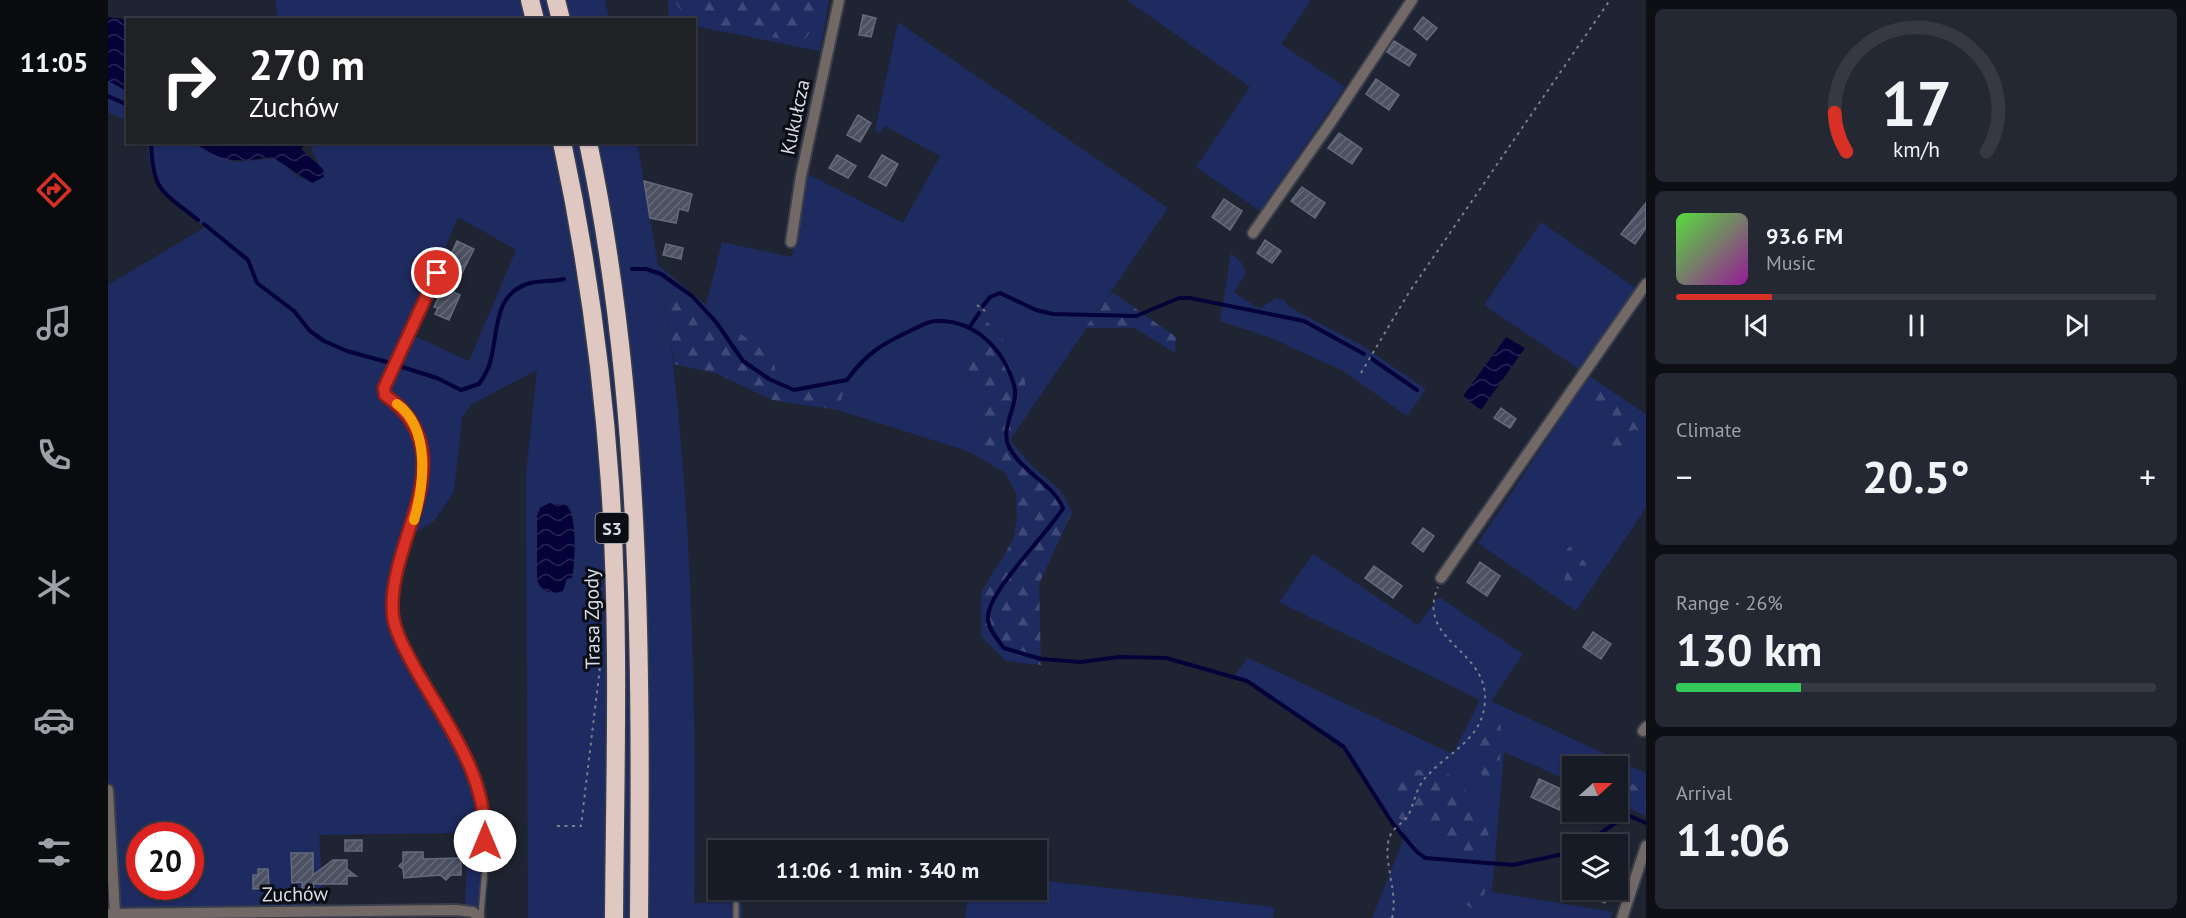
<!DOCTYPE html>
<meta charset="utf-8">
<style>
:root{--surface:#171b26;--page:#242832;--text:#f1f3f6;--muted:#9ea1a7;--line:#363943;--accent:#d93025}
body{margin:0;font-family:"PT Sans",sans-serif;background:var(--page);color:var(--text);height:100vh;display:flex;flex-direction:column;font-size:22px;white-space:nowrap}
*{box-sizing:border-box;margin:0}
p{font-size:20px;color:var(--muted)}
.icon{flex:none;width:33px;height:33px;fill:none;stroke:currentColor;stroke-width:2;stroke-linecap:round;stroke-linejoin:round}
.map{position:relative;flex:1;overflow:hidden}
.side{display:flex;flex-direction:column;gap:9px;padding:9px;background:#0d0f15;width:540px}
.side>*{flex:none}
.hud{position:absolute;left:18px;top:18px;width:570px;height:126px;border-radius:0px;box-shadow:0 2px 4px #0004,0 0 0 2px var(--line);background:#202124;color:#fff;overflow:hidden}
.needle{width:39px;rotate:69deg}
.buttons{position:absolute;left:1454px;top:756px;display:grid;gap:12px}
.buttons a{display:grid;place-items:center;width:66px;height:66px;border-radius:0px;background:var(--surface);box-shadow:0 2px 4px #0004,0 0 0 2px var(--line);font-size:30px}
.speed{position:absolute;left:18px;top:822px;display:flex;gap:12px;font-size:30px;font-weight:700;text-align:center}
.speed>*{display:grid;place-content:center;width:78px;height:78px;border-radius:50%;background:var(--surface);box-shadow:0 2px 4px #0004,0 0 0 2px var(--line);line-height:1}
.speed .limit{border:9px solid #d22;background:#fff;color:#111}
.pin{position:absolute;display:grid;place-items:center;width:51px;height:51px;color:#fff;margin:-26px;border:3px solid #fff;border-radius:50%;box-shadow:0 2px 6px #0007}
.me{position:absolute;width:66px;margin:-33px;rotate:0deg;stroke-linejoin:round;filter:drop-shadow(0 0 4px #0008)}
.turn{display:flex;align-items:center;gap:21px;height:126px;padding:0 24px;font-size:27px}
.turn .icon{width:78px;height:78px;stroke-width:2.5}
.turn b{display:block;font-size:42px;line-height:51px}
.big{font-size:45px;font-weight:800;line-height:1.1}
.side .tile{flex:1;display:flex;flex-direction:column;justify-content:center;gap:9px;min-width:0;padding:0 21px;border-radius:9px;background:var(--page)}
.side .dial{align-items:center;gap:0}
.dial svg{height:156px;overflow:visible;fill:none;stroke:var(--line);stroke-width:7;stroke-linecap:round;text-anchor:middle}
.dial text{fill:var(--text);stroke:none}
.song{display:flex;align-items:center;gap:18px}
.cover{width:72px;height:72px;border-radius:9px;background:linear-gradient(135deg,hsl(110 70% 55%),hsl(300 70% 35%))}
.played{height:6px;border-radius:3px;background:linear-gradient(90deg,var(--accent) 20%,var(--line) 20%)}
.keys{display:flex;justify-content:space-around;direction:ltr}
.heat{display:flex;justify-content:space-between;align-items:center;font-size:33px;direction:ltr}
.charge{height:9px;border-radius:4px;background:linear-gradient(90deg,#34c759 26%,var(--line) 0)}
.trip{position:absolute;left:600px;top:840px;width:339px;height:60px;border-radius:0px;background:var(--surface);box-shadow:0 2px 4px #0004,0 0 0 2px var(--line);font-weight:800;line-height:60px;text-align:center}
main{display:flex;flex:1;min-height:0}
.dock{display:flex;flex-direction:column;width:108px;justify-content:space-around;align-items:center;background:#090b0f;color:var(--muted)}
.dock .icon{width:42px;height:42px}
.dock .on{color:var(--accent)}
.dock b{font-size:27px;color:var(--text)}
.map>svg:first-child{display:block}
</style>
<main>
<nav class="dock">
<b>11:05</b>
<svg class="icon on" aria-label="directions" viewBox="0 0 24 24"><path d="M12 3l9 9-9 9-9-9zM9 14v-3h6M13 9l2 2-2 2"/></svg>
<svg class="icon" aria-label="music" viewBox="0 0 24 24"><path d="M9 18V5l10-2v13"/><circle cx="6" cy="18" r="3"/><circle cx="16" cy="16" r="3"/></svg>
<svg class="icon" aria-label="phone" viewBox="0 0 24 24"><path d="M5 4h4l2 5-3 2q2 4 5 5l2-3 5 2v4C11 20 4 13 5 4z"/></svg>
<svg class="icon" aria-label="climate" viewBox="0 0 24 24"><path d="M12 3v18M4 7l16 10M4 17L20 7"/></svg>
<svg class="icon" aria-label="car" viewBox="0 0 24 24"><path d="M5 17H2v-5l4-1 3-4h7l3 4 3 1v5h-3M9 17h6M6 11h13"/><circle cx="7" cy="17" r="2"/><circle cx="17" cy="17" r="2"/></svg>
<svg class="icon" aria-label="filters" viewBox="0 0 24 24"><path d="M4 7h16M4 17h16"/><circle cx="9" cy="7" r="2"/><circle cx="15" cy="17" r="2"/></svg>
</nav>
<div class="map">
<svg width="1538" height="918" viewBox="0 0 1538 918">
<defs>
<pattern id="forest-firs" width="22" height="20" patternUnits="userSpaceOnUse" patternTransform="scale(1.5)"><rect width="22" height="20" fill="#1e2b60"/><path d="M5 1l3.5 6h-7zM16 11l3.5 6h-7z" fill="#3e4977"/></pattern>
<pattern id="water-waves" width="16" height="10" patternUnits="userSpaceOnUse" patternTransform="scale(1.5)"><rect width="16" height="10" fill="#040239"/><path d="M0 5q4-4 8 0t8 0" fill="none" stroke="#282656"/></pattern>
<pattern id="building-hatch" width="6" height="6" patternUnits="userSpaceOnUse" patternTransform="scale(1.5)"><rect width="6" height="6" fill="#4c5162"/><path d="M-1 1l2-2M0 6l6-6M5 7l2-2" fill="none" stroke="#656978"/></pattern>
</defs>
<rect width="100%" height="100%" fill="#1f2432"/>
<path fill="#1e2b60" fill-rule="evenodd" d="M167,0H497L501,19H170Z
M560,0H721L712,51L587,26L586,20L561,19Z
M1019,0H1203L1173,44L1237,87L1152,211L1088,167L1142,87Z
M790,22L1060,208L902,440L912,411L889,332L871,313L861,328L875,335V350L858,371L877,397L874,436L881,463L859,451L730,410L738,380L686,390L669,382L621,325L614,331L572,295L557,296C584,498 589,700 586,903L634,902V918H420L418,475L429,370L364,404L354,417L346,492L326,521L302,536L283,586L281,610L292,645L348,739L374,797L372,913L357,904L360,843L357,833H350L211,835L215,898L210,911L0,914V285L97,227C63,199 41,191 40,143H90L126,162L169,158L192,178L213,179L211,165L201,143L529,142L550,265L598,305L614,242L684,257L698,173L795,223L832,156L777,126L772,133L767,130ZM350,217L408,250L361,361L302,334ZM32,836H82V886H32Z
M0,79L19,90V121L0,112Z
M1433,222L1529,289L1472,370L1376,305Z
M1123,253L1133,262L1138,273L1126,292L1151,309L1168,298L1176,300L1181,307L1253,345L1318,389L1299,416L1235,371L1161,337L1112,321Z
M1481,376L1538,414V508L1468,611L1370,543Z
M1205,554L1310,625L1331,597L1415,654L1383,701L1538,773V816L1509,803V766H1464V782L1396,752L1384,892L1505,912L1503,918H1264L1296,838L1236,747L1225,737L1127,675L1140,658L1345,754L1372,700L1171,602Z
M929,880L1166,907L1165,918H857L860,890H928Z"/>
<path fill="url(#forest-firs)" d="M566,0H716L710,22L696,40L669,38L587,24L586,20L578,18Z
M1004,292L1068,337L1067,353L1027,328H977Z
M572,295L614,331L620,325L665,357L669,382L686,390L739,380L730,410L665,400L607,373L566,364L557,296Z
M871,313C886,328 909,354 916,375C921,390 907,425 902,440L923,465L953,491L964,512L931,584L933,665L898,661L873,636V593L905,540L909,519L908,493L897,473L881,463L874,436L877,398L858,370L875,350L874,335L861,328Z
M1483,386L1538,420V434L1526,429C1518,436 1518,446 1509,454L1497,445C1497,434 1499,420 1492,410C1487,403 1478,402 1476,392Z
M1464,545L1479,565V580L1472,588L1461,589L1456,581L1459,570V549Z
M1392,721C1394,732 1393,771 1388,780C1364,782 1364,745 1376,732C1380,727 1386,724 1392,721Z
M1309,770C1317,771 1329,770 1337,773C1357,781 1380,822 1382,842C1364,880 1339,833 1324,821L1302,824L1288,817L1276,788L1280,780L1296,777Z
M1509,779L1525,784L1538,797V813L1528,807L1513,787H1509Z
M1350,888L1377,889L1374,910L1370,912L1349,899Z"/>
<path fill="url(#water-waves)" d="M0,17L15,19L19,25V91L0,81Z
M87,143H198L193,149L215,169L216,177L204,183L164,157C130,162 116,164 87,143Z
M1398,337L1417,348L1373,410L1355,396Z
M441,503L458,505C470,513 467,564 464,578L459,579L455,591C444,595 433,592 429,580V516L432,508Z"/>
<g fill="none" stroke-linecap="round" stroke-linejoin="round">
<path stroke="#040239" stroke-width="4" d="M0,96L20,105
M43,142C45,193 53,190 90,220
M96,224L140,260L149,283L186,311L202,331L216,341L239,351L279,362
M524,269H538L553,274L584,296L608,322L635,361L661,379L686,390L739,380C759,352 776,343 806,329C813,326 820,321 828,321C867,319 896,350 906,385C912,405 891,427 901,447C914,472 944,483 955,508C940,534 877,593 880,620C881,630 890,640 896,648L933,659L973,662L1011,657L1058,658L1139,681L1236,747L1285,824L1308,851L1317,858L1405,865L1464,852
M875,306L882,297L892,293L928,310L945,314L1028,316L1071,298H1082L1196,321L1256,354
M861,328L871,313
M1264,359L1309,390
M291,366L329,378L353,390L371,384C376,377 381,368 383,359C390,331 386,295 419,284C430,280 444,282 456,279
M1477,844L1519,815L1538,823"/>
</g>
<path fill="url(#building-hatch)" stroke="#646a7c" stroke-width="1.5" d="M755,15L768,18L763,37L751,35Z
M1315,17L1329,28L1319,40L1306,29Z
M1286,41L1308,55L1301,66L1279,52Z
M1268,79L1291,95L1281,110L1258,94Z
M750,115L763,123L752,142L739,135Z
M1231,133L1254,149L1244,164L1220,148Z
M729,155L748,166L740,178L721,168Z
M774,155L790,164L778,186L761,177Z
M536,181L584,194L580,211L571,209L568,223L542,218Z
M1194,187L1217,203L1207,218L1183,201Z
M1116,199L1134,211L1122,230L1104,217Z
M1538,203V228L1527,244L1513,234Z
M1157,240L1173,251L1164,263L1149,253Z
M349,241L366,249L353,275L337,268Z
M558,244L575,248L573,259L555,255Z
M335,287L352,295L341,320L327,314L330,308L326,307Z
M1393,408L1408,419L1402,428L1386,418Z
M1315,528L1326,536L1315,552L1304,543Z
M1372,562L1392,576L1379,596L1359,582Z
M1266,566L1294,586L1285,598L1257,578Z
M1485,632L1503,644L1493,659L1475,647Z
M1431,779L1462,793L1454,811L1423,797Z
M237,840H254V851H237Z
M295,852H315V859L353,858V875H343L338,880L332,875L296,878L295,869L291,866L295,862Z
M183,853H205V875L225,860H239V869L248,876H239V884H205L206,888H194V882L184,883Z
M150,869H160L161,888L145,889V875H150Z
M1464,890H1501L1497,903Z"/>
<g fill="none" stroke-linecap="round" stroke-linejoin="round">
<g stroke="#393e4b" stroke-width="8">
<path id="service" d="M329,273L276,389L277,395C354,449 291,528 285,597C280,652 354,735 373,791C384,827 375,880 373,918
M628,904V918"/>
</g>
<g stroke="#393e4b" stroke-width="14">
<path id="minor" d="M1145,233L1225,119L1304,0
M683,242L693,176L731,0
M1333,578L1538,284
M1535,731L1538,727
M0,790L7,914
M0,914L347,910L365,912L371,918
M1514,918L1538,846"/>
</g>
<g stroke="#393e4b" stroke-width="21">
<path id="motorway" d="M422,0L427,20
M448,0L453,20
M454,142C478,254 494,369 502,483C512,628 507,773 506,918
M480,142C534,398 533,659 531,918"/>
</g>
<path stroke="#7a7e8a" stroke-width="2" stroke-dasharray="3 4.5" stroke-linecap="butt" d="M869,305L877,311
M1253,373L1300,294L1502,0
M449,826H473L492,667
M1284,918C1291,891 1273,859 1282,836C1285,828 1295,823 1300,816C1307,802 1308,786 1320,775C1342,751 1375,739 1377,701C1380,649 1307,641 1330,587"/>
<use href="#service" stroke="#726866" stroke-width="5"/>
<use href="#minor" stroke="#726866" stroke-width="10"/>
<use href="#motorway" stroke="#dfc7c2" stroke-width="18"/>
</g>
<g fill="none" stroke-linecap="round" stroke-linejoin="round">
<g stroke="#8d1f18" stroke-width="15">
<path id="route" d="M329,273L276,388L277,395C362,455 277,541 285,616C288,635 299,653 308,670C339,725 379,775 377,841"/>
</g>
<use href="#route" stroke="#d93025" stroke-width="10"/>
<path stroke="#f59e0b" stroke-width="10" d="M289,404C323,428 316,486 306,520"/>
</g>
<g text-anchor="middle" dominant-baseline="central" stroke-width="6" stroke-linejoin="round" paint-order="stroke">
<rect fill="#0b0d14" stroke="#9a9ea7" stroke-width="1.5" x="487.5" y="513" width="33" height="30" rx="4.5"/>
<g font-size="18" font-weight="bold" fill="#d8dce6">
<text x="504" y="528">S3</text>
</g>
<g font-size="20" fill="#d8dce6" stroke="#0b0d14">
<text transform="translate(687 117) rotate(-78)">Kukułcza</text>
<text transform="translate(484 619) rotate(-91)">Trasa Zgody</text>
<text transform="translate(187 894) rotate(-1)">Zuchów</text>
</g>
</g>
</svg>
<div class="buttons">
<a><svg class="needle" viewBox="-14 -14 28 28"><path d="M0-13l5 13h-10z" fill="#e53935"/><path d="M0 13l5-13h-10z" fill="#9ea1a7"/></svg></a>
<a><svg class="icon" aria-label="layers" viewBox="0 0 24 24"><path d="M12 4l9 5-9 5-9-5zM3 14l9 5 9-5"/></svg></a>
</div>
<div class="speed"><div class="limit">20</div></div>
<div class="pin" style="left:329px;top:273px;background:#d93025"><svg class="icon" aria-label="arrive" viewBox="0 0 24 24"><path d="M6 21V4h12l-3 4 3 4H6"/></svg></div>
<svg class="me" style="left:377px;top:841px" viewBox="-20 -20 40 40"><circle r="19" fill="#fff"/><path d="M0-13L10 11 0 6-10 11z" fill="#d93025"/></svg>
<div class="trip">11:06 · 1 min · 340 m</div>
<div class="hud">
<div class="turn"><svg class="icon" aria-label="right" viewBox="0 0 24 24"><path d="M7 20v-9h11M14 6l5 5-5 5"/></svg><div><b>270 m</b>Zuchów</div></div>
</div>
</div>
<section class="side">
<div class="tile dial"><svg viewBox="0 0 100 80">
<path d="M14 69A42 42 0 1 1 86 69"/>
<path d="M14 69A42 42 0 0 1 8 49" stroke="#d93025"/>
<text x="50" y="56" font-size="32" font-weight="700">17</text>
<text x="50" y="72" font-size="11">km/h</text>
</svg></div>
<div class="tile">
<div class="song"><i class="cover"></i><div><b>93.6 FM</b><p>Music</p></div></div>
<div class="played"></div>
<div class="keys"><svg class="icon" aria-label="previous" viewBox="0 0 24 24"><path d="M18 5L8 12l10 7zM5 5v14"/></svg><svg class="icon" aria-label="pause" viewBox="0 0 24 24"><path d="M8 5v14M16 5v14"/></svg><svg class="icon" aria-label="next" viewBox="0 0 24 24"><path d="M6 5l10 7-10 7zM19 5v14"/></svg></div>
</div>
<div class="tile"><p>Climate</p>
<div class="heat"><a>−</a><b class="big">20.5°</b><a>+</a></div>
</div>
<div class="tile"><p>Range · 26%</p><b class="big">130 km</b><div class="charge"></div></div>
<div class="tile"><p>Arrival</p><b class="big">11:06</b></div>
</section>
</main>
